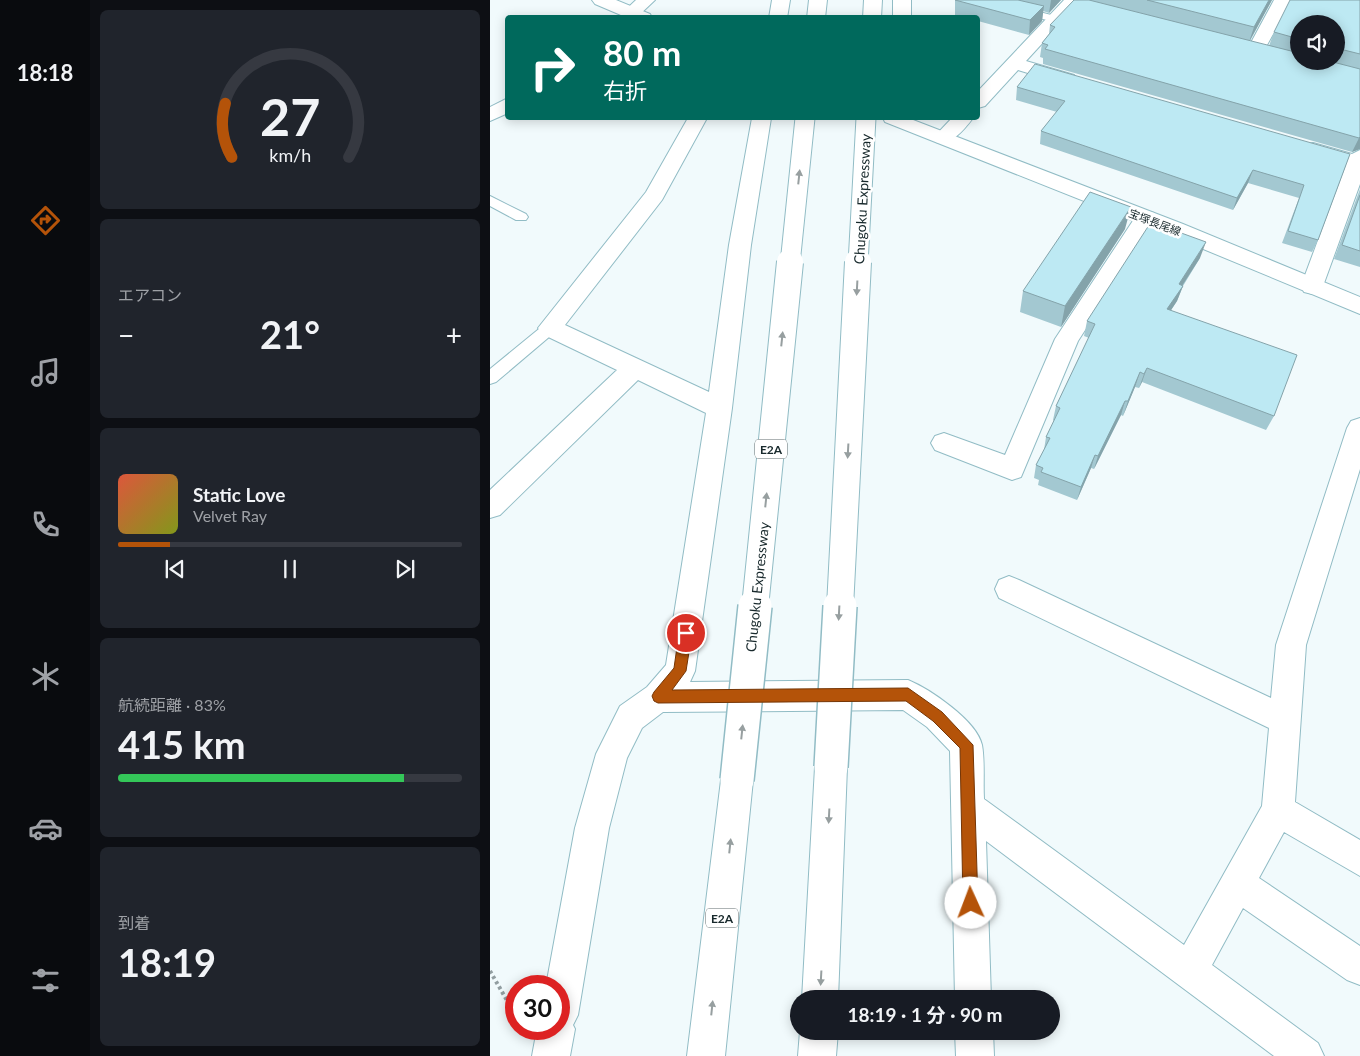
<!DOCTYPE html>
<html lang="ja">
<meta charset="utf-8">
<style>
:root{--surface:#171b24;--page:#20242c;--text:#f1f3f6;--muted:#9ea1a6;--line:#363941;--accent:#b45309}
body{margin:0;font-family:Lato,"Noto Sans JP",sans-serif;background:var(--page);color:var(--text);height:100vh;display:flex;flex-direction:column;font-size:19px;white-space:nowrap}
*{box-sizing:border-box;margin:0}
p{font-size:16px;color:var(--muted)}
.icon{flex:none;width:28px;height:28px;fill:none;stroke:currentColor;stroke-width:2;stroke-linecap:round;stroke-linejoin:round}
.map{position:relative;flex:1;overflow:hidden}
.side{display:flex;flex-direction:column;gap:10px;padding:10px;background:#0d0f14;width:400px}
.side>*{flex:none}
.top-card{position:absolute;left:15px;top:15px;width:475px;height:105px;border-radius:5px;box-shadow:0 2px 12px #0003;background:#00695c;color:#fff;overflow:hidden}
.controls{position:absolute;left:800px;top:15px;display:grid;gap:10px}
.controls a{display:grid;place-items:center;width:55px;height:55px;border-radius:50%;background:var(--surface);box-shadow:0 2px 12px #0003;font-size:25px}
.speed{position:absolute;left:15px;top:975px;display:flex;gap:10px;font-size:25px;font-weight:700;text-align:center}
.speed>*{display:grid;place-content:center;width:65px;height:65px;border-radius:50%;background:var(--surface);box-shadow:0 2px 12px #0003;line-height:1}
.speed .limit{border:8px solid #d22;background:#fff;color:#111}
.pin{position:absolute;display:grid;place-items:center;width:42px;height:42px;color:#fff;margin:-21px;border:2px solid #fff;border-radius:50%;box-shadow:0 1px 5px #0007}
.me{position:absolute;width:55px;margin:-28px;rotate:358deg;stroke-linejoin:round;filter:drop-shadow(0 0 4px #0008)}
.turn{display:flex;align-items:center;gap:18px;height:105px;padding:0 15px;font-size:22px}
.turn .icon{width:65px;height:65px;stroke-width:2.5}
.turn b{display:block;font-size:35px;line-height:42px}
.big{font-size:38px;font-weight:700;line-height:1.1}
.side .tile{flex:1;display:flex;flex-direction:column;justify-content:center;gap:8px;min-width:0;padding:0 18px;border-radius:8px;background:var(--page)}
.side .dial{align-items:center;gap:0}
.dial svg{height:130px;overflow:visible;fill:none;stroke:var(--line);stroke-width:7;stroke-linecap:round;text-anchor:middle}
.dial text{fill:var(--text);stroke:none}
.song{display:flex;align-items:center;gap:15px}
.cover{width:60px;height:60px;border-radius:8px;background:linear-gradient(135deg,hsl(10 70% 55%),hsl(70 70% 35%))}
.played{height:5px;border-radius:2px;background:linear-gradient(90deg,var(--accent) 15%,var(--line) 15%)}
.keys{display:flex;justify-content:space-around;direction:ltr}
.heat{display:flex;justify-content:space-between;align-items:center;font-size:28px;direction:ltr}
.charge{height:8px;border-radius:4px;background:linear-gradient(90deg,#34c759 83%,var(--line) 0)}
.trip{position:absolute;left:300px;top:990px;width:270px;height:50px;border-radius:25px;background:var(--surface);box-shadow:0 2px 12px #0003;font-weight:700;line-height:50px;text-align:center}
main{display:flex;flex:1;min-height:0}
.tab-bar{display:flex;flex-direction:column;width:90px;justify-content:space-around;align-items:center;background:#090b0e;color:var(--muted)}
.tab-bar .icon{width:35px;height:35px}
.tab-bar .current{color:var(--accent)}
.tab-bar b{font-size:22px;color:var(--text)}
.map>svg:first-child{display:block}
</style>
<main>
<nav class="tab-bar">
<b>18:18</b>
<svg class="icon current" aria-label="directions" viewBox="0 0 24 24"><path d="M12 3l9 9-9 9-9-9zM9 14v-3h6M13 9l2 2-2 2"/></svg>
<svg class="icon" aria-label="music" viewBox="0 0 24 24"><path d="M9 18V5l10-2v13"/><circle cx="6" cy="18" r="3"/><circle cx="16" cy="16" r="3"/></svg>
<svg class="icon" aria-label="phone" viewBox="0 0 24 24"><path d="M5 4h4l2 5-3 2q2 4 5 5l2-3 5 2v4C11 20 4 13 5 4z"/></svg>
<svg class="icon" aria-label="climate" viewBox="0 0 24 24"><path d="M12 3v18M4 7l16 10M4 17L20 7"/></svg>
<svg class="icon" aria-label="car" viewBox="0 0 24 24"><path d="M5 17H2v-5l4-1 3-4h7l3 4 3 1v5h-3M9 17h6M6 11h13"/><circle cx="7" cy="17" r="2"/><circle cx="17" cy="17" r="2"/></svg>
<svg class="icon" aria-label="filters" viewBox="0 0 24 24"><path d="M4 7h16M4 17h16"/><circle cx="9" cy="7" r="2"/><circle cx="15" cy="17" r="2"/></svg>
</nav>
<section class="side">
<div class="tile dial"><svg viewBox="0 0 100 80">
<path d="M14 69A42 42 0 1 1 86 69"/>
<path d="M14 69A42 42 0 0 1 10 36" stroke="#b45309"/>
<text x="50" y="56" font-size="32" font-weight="700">27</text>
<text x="50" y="72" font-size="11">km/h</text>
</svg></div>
<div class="tile"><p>エアコン</p>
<div class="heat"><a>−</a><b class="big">21°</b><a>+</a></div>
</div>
<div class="tile">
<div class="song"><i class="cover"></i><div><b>Static Love</b><p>Velvet Ray</p></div></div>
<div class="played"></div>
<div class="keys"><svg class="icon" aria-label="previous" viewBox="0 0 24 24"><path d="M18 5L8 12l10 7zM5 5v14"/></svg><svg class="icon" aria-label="pause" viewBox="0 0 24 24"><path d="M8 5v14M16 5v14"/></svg><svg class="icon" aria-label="next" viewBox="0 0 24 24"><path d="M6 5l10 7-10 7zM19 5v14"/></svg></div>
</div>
<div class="tile"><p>航続距離 · 83%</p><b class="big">415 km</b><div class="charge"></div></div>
<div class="tile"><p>到着</p><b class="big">18:19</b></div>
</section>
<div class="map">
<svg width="870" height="1056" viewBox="0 0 870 1056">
<rect width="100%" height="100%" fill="#f1fafc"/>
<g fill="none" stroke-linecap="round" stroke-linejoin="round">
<g stroke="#91bcc5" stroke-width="2">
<path id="lane" d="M484,0H502L569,17L571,19L565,22L485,2Z
M0,196L36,214L38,217L36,220H26L0,206Z
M60,323L65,324L67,328L65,332L6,382L0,384V369L55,324Z"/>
</g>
<g stroke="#91bcc5" stroke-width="2">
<path id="street" d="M146,0H165L146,18H127Z
M282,0H300L297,18H279Z
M403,0H421V18H403Z
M574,0H592L536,61L584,75L586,79L584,83L577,85L528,70L495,106L488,108V91Z
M784,0H802L772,54H760L757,50Z
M18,98V113L0,121V107Z
M198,118H217L172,200L75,325L219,392L239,245L262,118H281L261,245L242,408L205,671L200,682L418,680C440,689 487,721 492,745C495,762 493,782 494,799L694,945L772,806L779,728L509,598L505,589L509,580L519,576L529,580L781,698L786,645L857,428L861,421L870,418V469L816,645L805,802L870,840V876L794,832L769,878L870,946V985L857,980L753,908L722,965L828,1043L834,1056H784L496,841L501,999H465L460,751L437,727L413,710L173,712L152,728L137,758L119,828L88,1015L83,1025L85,1029L80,1056H42L47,1029H69V986H56L85,828L106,754L130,706L157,687L176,665L216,413L148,380L10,515L0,518V490L127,370L52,334L48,328L156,192Z
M462,118H483C474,130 461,146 446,142L443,138Z
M823,143L862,154L870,150V184L833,286L830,292L822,294L814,292L811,286L856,165L816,153L813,149L816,145Z
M656,211L664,213L667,218L588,341L531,477L522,480L445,450L441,443L445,436L454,433L515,455L565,339L648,213Z
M465,1031H503L504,1056H466Z"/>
</g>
<g stroke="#91bcc5" stroke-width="2">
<path id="secondary" d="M102,0H126L160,14L162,18H138L105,4Z
M393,118H418L693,224L870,297V314L677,234L395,122Z"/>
</g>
<g stroke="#91bcc5" stroke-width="2">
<path id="highway" d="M319,0H337L335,18H317Z
M374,0H392L391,18H373Z
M341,751L352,756L357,767L348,999H312L325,767L330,756Z
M247,764L258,769L263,780L235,1056H197L231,780L236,769Z
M310,1031H348L346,1056H308Z"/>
</g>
<path stroke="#929ea1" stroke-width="4" stroke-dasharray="3 3" stroke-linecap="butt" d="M0,971L26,1016"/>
<use href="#lane" fill="#fff" fill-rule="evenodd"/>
<use href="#street" fill="#fff" fill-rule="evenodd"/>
<use href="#secondary" fill="#fff" fill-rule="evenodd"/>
<use href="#highway" fill="#fff" fill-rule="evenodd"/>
<g stroke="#91bcc5" stroke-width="21" stroke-linecap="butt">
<path id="highway-bridge-far2" d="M300,264L315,118
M368,264L376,118"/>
</g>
<g stroke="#91bcc5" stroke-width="28" stroke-linecap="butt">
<path id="highway-bridge-far1" d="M265,607L300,262
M350,607L368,262"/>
</g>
<g stroke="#91bcc5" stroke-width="36" stroke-linecap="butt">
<path id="highway-bridge" d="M341,767L350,606
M247,780L265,606"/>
</g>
<use href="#highway-bridge-far2" stroke="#fff" stroke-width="19"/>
<use href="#highway-bridge-far1" stroke="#fff" stroke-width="26"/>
<use href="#highway-bridge" stroke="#fff" stroke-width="33"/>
</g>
<path fill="#a3c8d1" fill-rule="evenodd" d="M465,0H571L559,13L553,11L552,21L539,35L488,21V18H476L465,15Z
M599,0H782L760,41L779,46L784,32L870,0V149L862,152L553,64V58L550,57L552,43L559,34L560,25ZM809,24H846V61H809Z
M527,87L860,154L828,240L822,252L792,243L809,198L758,183L743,210L550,144L551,131L567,112L526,100Z
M870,189V267L844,259Z
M635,229L571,327L530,312L533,291Z
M710,258L693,286L687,301L681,310L784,416L776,430L652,382L649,388L645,387L633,416L631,415L604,469L601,468L587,500L548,485L549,480L544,478L546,465L554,450L556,437L564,421L563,420L566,406L599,338L594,336L597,321Z"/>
<path fill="#84a3aa" d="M561,0H571L559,13Z
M779,0H782L759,42L764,27Z
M554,6L552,21L539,35L540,20Z
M870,137V149L862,152L869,138Z
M763,170L758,183L743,210L747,198Z
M641,207L635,229L571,327L575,306Z
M716,242L710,258L690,289L693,286L687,301L672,324L677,309L689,284Z
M657,368L652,382L649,388L654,374Z
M650,372L645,387L633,416L638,401Z
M635,401L631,415L604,469L608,456Z
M605,455L601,468L587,500L591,487Z"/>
<path fill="#bde9f3" stroke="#84a3aa" d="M465,0H528L554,6L540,20Z
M584,0H599L809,53V61H839L870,69V137L869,138L555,49L558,45L552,43L565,27L560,25Z
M657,0H779L764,27Z
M800,0H870V54L846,48V24H809V39L784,32Z
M545,64L860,154L828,240L798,231L814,185L763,170L747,198L551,131L575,101L527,87Z
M600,192L641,207L575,306L533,291Z
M870,195V251L852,245Z
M661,222L716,242L689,284L693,286L677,309L807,355L784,416L657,368L654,374L650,372L638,401H635L608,456L605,455L591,487L551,472L553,468L546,465L560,438L556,437L570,408L566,406L605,324L597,321Z"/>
<defs><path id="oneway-solid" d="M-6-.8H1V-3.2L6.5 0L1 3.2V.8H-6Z" transform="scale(1.25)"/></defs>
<g fill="#979fa0">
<use href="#oneway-solid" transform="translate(309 177) rotate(-84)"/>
<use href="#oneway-solid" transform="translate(367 288) rotate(93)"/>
<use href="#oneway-solid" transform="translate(292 339) rotate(-84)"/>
<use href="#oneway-solid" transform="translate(358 451) rotate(93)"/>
<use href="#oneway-solid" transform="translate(276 500) rotate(-84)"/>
<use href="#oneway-solid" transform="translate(349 613) rotate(93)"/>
<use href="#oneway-solid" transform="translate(252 732) rotate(-84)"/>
<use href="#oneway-solid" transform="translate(339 816) rotate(93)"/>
<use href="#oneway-solid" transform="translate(240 846) rotate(-84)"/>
<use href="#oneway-solid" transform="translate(331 978) rotate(93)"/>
<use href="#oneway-solid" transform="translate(222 1008) rotate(-84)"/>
</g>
<path fill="#b45309" stroke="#753606" d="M196,628L202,633L196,671L182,690L418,688L452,712L483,745L488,903L486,908L481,911L476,908L473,903L470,748L443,721L416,701L168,703L164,701L162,696L164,692L184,668L189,633Z"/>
<g text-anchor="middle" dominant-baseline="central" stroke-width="5" stroke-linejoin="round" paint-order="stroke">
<g font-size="11" fill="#18292c" stroke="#fff">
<text transform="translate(665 222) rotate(21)">宝塚長尾線</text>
</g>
<g fill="#fff" stroke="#5d696b" stroke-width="1">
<rect x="265" y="439.5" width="32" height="19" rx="4"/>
<rect x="216" y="908.5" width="32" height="19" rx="4"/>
</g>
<g font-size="12" font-weight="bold" fill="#18292c">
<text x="281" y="449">E2A</text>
<text x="232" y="918">E2A</text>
</g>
<g font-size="14" fill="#18292c" stroke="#fff">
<text transform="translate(372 199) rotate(-87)">Chugoku Expressway</text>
<text transform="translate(267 587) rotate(-84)">Chugoku Expressway</text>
</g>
</g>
</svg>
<div class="controls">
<a><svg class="icon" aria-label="sound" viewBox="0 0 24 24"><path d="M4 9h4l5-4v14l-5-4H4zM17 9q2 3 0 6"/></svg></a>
</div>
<div class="speed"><div class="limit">30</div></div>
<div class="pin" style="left:196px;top:633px;background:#d93025"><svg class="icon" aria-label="arrive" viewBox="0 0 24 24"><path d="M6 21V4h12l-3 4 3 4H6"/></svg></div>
<svg class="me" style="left:481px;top:903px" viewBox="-20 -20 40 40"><circle r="19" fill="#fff"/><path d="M0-13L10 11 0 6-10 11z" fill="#b45309"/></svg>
<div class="trip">18:19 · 1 分 · 90 m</div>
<div class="top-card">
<div class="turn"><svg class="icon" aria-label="right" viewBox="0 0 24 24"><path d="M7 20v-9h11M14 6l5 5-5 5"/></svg><div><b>80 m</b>右折</div></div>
</div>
</div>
</main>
